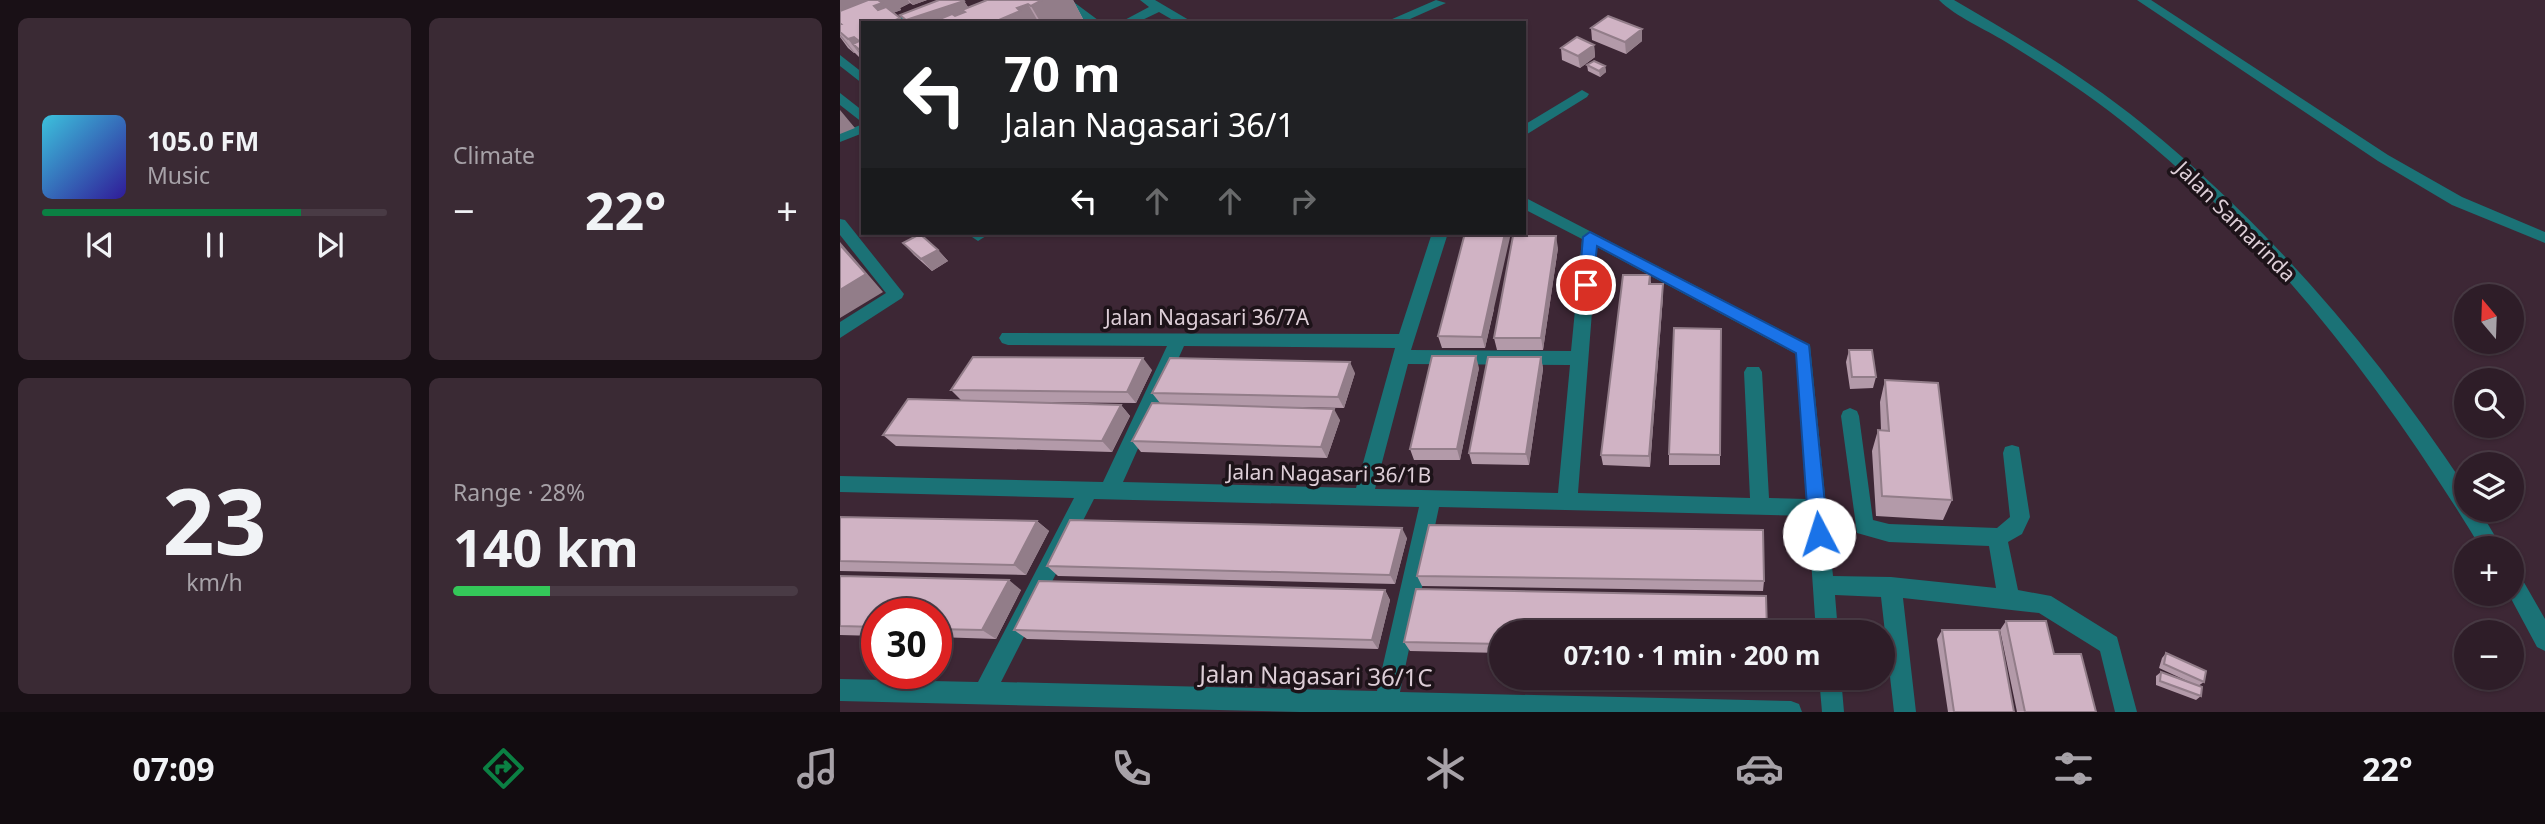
<!DOCTYPE html>
<meta charset="utf-8">
<style>
:root{--surface:#2e1d28;--page:#3a2a34;--text:#f1f3f6;--muted:#a7a2a8;--line:#493b45;--accent:#0b8043}
body{margin:0;font-family:"Noto Sans",sans-serif;background:var(--page);color:var(--text);height:100vh;display:flex;flex-direction:column;font-size:26px;white-space:nowrap}
*{box-sizing:border-box;margin:0}
p{font-size:23px;color:var(--muted)}
.icon{flex:none;width:38px;height:38px;fill:none;stroke:currentColor;stroke-width:2;stroke-linecap:round;stroke-linejoin:round}
.map{position:relative;flex:1;overflow:hidden}
.sheet{display:flex;flex-direction:column;gap:18px;padding:18px;background:#191016;width:840px}
.sheet>*{flex:none}
.hud{position:absolute;left:21px;top:21px;width:665px;height:214px;border-radius:0px;box-shadow:0 2px 5px #0004,0 0 0 2px var(--line);background:#202124;color:#fff;overflow:hidden}
.needle{width:46px;rotate:341deg}
.fabs{position:absolute;left:1614px;top:284px;display:grid;gap:14px}
.fabs a{display:grid;place-items:center;width:70px;height:70px;border-radius:50%;background:var(--surface);box-shadow:0 2px 5px #0004,0 0 0 2px var(--line);font-size:35px}
.speed{position:absolute;left:21px;top:598px;display:flex;gap:14px;font-size:35px;font-weight:700;text-align:center}
.speed>*{display:grid;place-content:center;width:91px;height:91px;border-radius:50%;background:var(--surface);box-shadow:0 2px 5px #0004,0 0 0 2px var(--line);line-height:1}
.speed .limit{border:10px solid #d22;background:#fff;color:#111}
.pin{position:absolute;display:grid;place-items:center;width:60px;height:60px;color:#fff;margin:-30px;border:4px solid #fff;border-radius:50%;box-shadow:0 2px 7px #0007}
.me{position:absolute;width:77px;margin:-38px;rotate:355deg;stroke-linejoin:round;filter:drop-shadow(0 0 5px #0008)}
.turn{display:flex;align-items:center;gap:24px;height:147px;padding:0 28px;font-size:32px}
.turn .icon{width:91px;height:91px;stroke-width:2.5}
.turn b{display:block;font-size:49px;line-height:60px}
.lanes{display:flex;align-items:center;height:66px;padding:0 28px;background:#0003;justify-content:center;gap:35px;direction:ltr}
.lanes .off{opacity:.35}
.big{font-size:52px;font-weight:700;line-height:1.1}
.sheet .widget{flex:1;display:flex;flex-direction:column;justify-content:center;gap:10px;min-width:0;padding:0 24px;border-radius:10px;background:var(--page)}
.sheet .dial{align-items:center;gap:0}
.dial b{font-size:91px;line-height:1}
.song{display:flex;align-items:center;gap:21px}
.cover{width:84px;height:84px;border-radius:10px;background:linear-gradient(135deg,hsl(190 70% 55%),hsl(250 70% 35%))}
.played{height:7px;border-radius:4px;background:linear-gradient(90deg,var(--accent) 75%,var(--line) 75%)}
.keys{display:flex;justify-content:space-around;direction:ltr}
.heat{display:flex;justify-content:space-between;align-items:center;font-size:38px;direction:ltr}
.charge{height:10px;border-radius:5px;background:linear-gradient(90deg,#34c759 28%,var(--line) 0)}
.sheet .tiles{flex:1;display:grid;gap:18px;grid-template-columns:repeat(2,1fr)}
.trip{position:absolute;left:649px;top:620px;width:406px;height:70px;border-radius:35px;background:var(--surface);box-shadow:0 2px 5px #0004,0 0 0 2px var(--line);font-weight:700;line-height:70px;text-align:center}
.tabs{display:flex;height:112px;justify-content:space-around;align-items:center;background:#120c10;color:var(--muted)}
.tabs .icon{width:49px;height:49px}
.tabs .current{color:var(--accent)}
.tabs b{font-size:32px;color:var(--text)}
main{display:flex;flex:1;min-height:0}
.map>svg:first-child{display:block}
</style>
<main>
<section class="sheet">
<div class="tiles">
<div class="widget">
<div class="song"><i class="cover"></i><div><b>105.0 FM</b><p>Music</p></div></div>
<div class="played"></div>
<div class="keys"><svg class="icon" aria-label="previous" viewBox="0 0 24 24"><path d="M18 5L8 12l10 7zM5 5v14"/></svg><svg class="icon" aria-label="pause" viewBox="0 0 24 24"><path d="M8 5v14M16 5v14"/></svg><svg class="icon" aria-label="next" viewBox="0 0 24 24"><path d="M6 5l10 7-10 7zM19 5v14"/></svg></div>
</div>
<div class="widget"><p>Climate</p>
<div class="heat"><a>−</a><b class="big">22°</b><a>+</a></div>
</div>
<div class="widget dial"><b>23</b><p>km/h</p></div>
<div class="widget"><p>Range · 28%</p><b class="big">140 km</b><div class="charge"></div></div>
</div>
</section>
<div class="map">
<svg width="1705" height="712" viewBox="0 0 1705 712">
<rect width="100%" height="100%" fill="#3d2735"/>
<g fill="none" stroke-linecap="round" stroke-linejoin="round">
<path fill="#1b7276" fill-rule="evenodd" d="M100,0H117L63,23H45Z
M217,0H231L262,23H247Z
M300,0H315L354,23H338L319,12L296,23H279L309,7Z
M596,0L606,3L561,23H543Z
M1099,0H1114C1179,38 1245,77 1304,125C1431,228 1536,352 1626,488V509H1639L1662,548H1641C1546,392 1435,245 1293,130C1253,97 1210,69 1166,42C1145,29 1116,17 1099,0Z
M1297,0H1311L1548,155L1622,197L1705,232V243L1612,205L1538,161Z
M0,55L23,73V84L0,66Z
M742,90L749,94L747,97L684,136V125Z
M0,93L23,111V123L0,105Z
M23,124V133L0,142V133Z
M684,197L970,345L993,576L1051,577L1156,588L1149,546L1049,542L1017,533L1001,416L1003,411L1010,408L1017,411L1019,416L1033,520L1049,524L1157,528L1170,517L1163,453L1165,447L1172,445L1179,447L1190,517L1182,534L1168,542L1178,590L1211,596L1277,637L1297,712H1275L1260,651L1199,613L1063,598L1076,712H1054L1041,597L995,595L998,632H976L968,516L599,507L560,692L951,701L959,704L962,712H460L0,701V679L138,682L234,498L0,492V476L263,482L327,346L168,345L162,343L159,338L162,333L559,334L592,233H608L571,350L731,351L742,239L684,209ZM757,247L956,354L966,499L929,498L922,372L919,367H907L904,372L910,498L738,493ZM344,346L555,348L516,488L283,482ZM568,364L730,365L718,493L535,489ZM254,499L579,507L537,691L161,682Z
M0,219L5,220L64,294L62,298L0,338V322L46,293L0,235Z
M126,233H144L146,236L138,241Z
M1671,569L1678,572L1705,619V651L1697,647L1668,593H1671Z
M979,677H1001L1004,712H982Z"/>
</g>
<path fill="#b39aa9" d="M0,0H87L73,5L70,3L60,8L61,10L53,13L63,23H23V61L15,53H14L8,48L0,37Z
M233,0L243,19L236,23H66L60,15L124,1L128,7Z
M751,28L802,29V41L786,54L752,40Z
M754,45L755,57L740,68L722,60L721,48Z
M747,65L765,66L766,72L760,77L748,71Z
M63,243L98,250L108,261L92,271L74,255Z
M718,248L703,350H657L654,338Z
M810,275L811,284H823V296L810,467L763,465L761,455Z
M654,309L645,348H602L598,336Z
M1009,350L1036,377L1033,388L1010,389L1006,362Z
M701,357L703,369L689,465L632,464L629,453Z
M639,368L620,460H574L570,449Z
M312,370L296,403L168,402L281,405L290,416L272,452L56,446L43,435L122,401L111,390Z
M515,373L504,408L451,407L500,420L487,458L301,452L292,441L320,403L312,393Z
M1045,380L1112,500L1103,520L1036,516L1032,451L1038,430H1041L1040,402Z
M829,454L880,455V465H829Z
M0,517L197,521L209,531L186,575L0,571Z
M567,538L555,584L218,576L207,566Z
M0,576L181,590L156,639L96,637V614H37V636L0,635Z
M577,576L924,581L923,591L582,586Z
M545,590L550,600L538,649L187,639L174,630Z
M1166,621L1214,654L1256,712H1177L1160,630Z
M1102,630L1174,712H1108L1097,639Z
M662,632V653L570,651L564,642Z
M1326,653L1364,682L1358,686L1319,668L1322,658Z
M1321,672L1361,696L1356,700L1316,685V676Z"/>
<path fill="#927d89" d="M0,0H68L70,3L60,8L61,10L50,14L60,18L63,23H0Z
M69,0H87L73,5Z
M169,0H233L243,19L236,23H201L191,6L188,4L199,23H152Z
M124,1L132,13L122,10L126,15L103,23H68L66,20Z
M802,29V41L786,54L785,42Z
M0,34L15,53H14L0,36Z
M14,37L23,48L13,44L23,56V58L8,39Z
M754,45L755,57L740,68L738,56Z
M765,66L766,72L760,77L759,71Z
M0,110L15,128L0,134Z
M665,233H671L645,348L642,337Z
M716,236L718,248L703,350L701,338Z
M0,242L43,292L0,318Z
M98,250L108,261L92,271L81,259Z
M823,284V296L810,467L809,456Z
M636,356L639,368L620,460L617,449Z
M701,357L703,369L689,465L686,454Z
M303,358L312,370L296,403L287,392Z
M510,362L515,373L504,408L498,397Z
M281,405L290,416L272,452L262,441Z
M494,409L500,420L487,458L481,447Z
M197,521L209,531L186,575L174,565Z
M562,528L567,538L555,584L550,575Z
M169,580L181,590L156,639L142,630Z
M545,590L550,600L538,649L532,640Z"/>
<path fill="#d0b3c4" stroke="#927d89" stroke-width="2" d="M28,0H38L42,3L34,6L38,10L46,7L60,18L49,23H23V53L13,44L19,41L14,37L8,39L0,32V24H1L0,23V11Z
M99,0H123L124,1L66,20L60,15Z
M147,0H202L191,6L188,4L177,8L180,11L152,23H90L112,14L115,16L125,12L122,10Z
M768,16L802,29L785,42L751,28Z
M737,37L754,45L738,56L721,48Z
M754,61L765,66L759,71L747,65Z
M625,233H665L642,337L598,336Z
M80,234L98,250L81,259L63,243Z
M673,236H716L701,338H654Z
M0,245L26,274L0,290Z
M783,275H810L809,284H823L809,456L761,455Z
M834,328L881,329L880,455L829,454Z
M1009,350H1032L1036,377H1012Z
M592,356H636L617,449H570Z
M133,357L303,358L287,392L111,390Z
M648,357H701L686,454L629,453Z
M330,358L510,362L498,397L312,393Z
M1045,380L1098,383L1112,500L1042,496L1038,430L1049,431Z
M68,399L281,405L262,441L43,435Z
M312,403L494,409L481,447L292,441Z
M0,517L197,521L174,565L0,561Z
M230,520L562,528L550,575L207,566Z
M589,525L923,530L924,581L577,576Z
M0,576L169,580L142,630L96,629V614H37V627L0,626Z
M199,581L545,590L532,640L174,630Z
M576,589L926,596L927,632H662V644L564,642Z
M1166,621H1206L1214,654H1241L1256,712H1185Z
M1102,630H1159L1174,712H1114Z
M1326,653L1366,671L1364,682L1324,664Z
M1321,672L1362,687L1361,696L1320,681Z"/>
<path fill="#1a73e8" stroke="#114b97" stroke-width="2" d="M750,232L969,345L988,534L985,540L979,542L972,540L969,534L956,353L757,246L753,285L751,289H741L739,285L743,237Z"/>
<g text-anchor="middle" dominant-baseline="central" stroke-width="7" stroke-linejoin="round" paint-order="stroke">
<g font-size="21" fill="#ddced7" stroke="#1d1319">
<text transform="translate(1396 221) rotate(45)">Jalan Samarinda</text>
<text x="367" y="317">Jalan Nagasari 36/7A</text>
<text transform="translate(489 473) rotate(1)">Jalan Nagasari 36/1B</text>
</g>
<g font-size="24" fill="#ddced7" stroke="#1d1319">
<text transform="translate(476 675) rotate(1)">Jalan Nagasari 36/1C</text>
</g>
</g>
</svg>
<div class="fabs">
<a><svg class="needle" viewBox="-14 -14 28 28"><path d="M0-13l5 13h-10z" fill="#e53935"/><path d="M0 13l5-13h-10z" fill="#a7a2a8"/></svg></a>
<a><svg class="icon" aria-label="search" viewBox="0 0 24 24"><circle cx="10" cy="10" r="6"/><path d="M15 15l6 6"/></svg></a>
<a><svg class="icon" aria-label="layers" viewBox="0 0 24 24"><path d="M12 4l9 5-9 5-9-5zM3 14l9 5 9-5"/></svg></a>
<a>+</a>
<a>−</a>
</div>
<div class="speed"><div class="limit">30</div></div>
<div class="pin" style="left:746px;top:285px;background:#d93025"><svg class="icon" aria-label="arrive" viewBox="0 0 24 24"><path d="M6 21V4h12l-3 4 3 4H6"/></svg></div>
<svg class="me" style="left:979px;top:534px" viewBox="-20 -20 40 40"><circle r="19" fill="#fff"/><path d="M0-13L10 11 0 6-10 11z" fill="#1a73e8"/></svg>
<div class="trip">07:10 · 1 min · 200 m</div>
<div class="hud">
<div class="turn"><svg class="icon" aria-label="left" viewBox="0 0 24 24"><path d="M17 20v-9H6M10 6l-5 5 5 5"/></svg><div><b>70 m</b>Jalan Nagasari 36/1</div></div>
<div class="lanes"><svg class="icon" aria-label="left" viewBox="0 0 24 24"><path d="M17 20v-9H6M10 6l-5 5 5 5"/></svg><svg class="icon off" aria-label="ahead" viewBox="0 0 24 24"><path d="M12 20V5M6 11l6-6 6 6"/></svg><svg class="icon off" aria-label="ahead" viewBox="0 0 24 24"><path d="M12 20V5M6 11l6-6 6 6"/></svg><svg class="icon off" aria-label="right" viewBox="0 0 24 24"><path d="M7 20v-9h11M14 6l5 5-5 5"/></svg></div>
</div>
</div>
</main>
<nav class="tabs">
<b>07:09</b>
<svg class="icon current" aria-label="directions" viewBox="0 0 24 24"><path d="M12 3l9 9-9 9-9-9zM9 14v-3h6M13 9l2 2-2 2"/></svg>
<svg class="icon" aria-label="music" viewBox="0 0 24 24"><path d="M9 18V5l10-2v13"/><circle cx="6" cy="18" r="3"/><circle cx="16" cy="16" r="3"/></svg>
<svg class="icon" aria-label="phone" viewBox="0 0 24 24"><path d="M5 4h4l2 5-3 2q2 4 5 5l2-3 5 2v4C11 20 4 13 5 4z"/></svg>
<svg class="icon" aria-label="climate" viewBox="0 0 24 24"><path d="M12 3v18M4 7l16 10M4 17L20 7"/></svg>
<svg class="icon" aria-label="car" viewBox="0 0 24 24"><path d="M5 17H2v-5l4-1 3-4h7l3 4 3 1v5h-3M9 17h6M6 11h13"/><circle cx="7" cy="17" r="2"/><circle cx="17" cy="17" r="2"/></svg>
<svg class="icon" aria-label="filters" viewBox="0 0 24 24"><path d="M4 7h16M4 17h16"/><circle cx="9" cy="7" r="2"/><circle cx="15" cy="17" r="2"/></svg>
<b>22°</b>
</nav>
